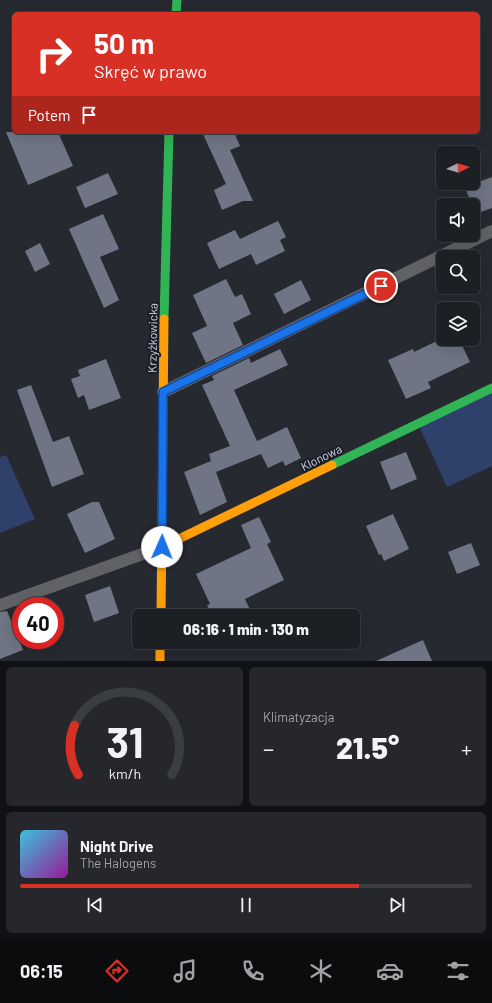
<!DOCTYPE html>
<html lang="pl">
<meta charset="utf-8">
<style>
:root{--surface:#1c1f24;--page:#25272c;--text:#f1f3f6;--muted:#a0a2a6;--line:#3a3d41;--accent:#d93025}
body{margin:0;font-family:Barlow,sans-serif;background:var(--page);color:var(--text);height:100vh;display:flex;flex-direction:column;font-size:15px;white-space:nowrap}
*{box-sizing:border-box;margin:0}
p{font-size:13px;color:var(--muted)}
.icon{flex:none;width:22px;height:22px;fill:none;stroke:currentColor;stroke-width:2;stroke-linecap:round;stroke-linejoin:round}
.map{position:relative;height:661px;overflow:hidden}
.panel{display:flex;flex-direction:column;gap:6px;padding:6px;background:#0f1114;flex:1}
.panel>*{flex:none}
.top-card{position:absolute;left:12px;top:12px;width:468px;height:122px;border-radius:6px;box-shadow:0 4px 16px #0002,0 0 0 1px var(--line);background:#d93025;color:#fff;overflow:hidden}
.needle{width:26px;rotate:85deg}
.buttons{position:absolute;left:436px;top:146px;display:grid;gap:8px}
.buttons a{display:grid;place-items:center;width:44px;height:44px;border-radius:6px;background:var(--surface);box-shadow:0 4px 16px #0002,0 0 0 1px var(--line);font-size:20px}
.speed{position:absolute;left:12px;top:597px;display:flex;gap:8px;font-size:20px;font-weight:700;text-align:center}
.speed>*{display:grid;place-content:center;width:52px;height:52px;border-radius:50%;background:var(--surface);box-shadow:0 4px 16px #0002,0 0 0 1px var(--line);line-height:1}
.speed .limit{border:6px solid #d22;background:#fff;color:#111}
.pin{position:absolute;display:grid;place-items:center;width:34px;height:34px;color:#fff;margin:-17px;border:2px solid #fff;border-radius:50%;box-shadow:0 1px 4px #0007}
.me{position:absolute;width:44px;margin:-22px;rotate:1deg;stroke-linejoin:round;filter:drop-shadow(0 0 3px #0008)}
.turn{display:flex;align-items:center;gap:14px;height:84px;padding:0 16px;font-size:18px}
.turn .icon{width:52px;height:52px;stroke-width:2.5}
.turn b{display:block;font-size:28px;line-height:34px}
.then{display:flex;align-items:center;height:38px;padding:0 16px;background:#0003;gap:8px;font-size:15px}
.big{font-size:30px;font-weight:800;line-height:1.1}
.panel .tile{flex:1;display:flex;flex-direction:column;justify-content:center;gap:6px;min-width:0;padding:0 14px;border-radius:6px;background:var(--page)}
.panel .dial{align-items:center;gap:0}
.dial svg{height:104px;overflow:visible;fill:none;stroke:var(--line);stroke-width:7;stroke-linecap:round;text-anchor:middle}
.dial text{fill:var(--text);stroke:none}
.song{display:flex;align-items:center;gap:12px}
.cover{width:48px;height:48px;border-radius:6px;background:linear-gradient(135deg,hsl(190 70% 55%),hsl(300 70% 35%))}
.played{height:4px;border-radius:2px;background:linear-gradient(90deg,var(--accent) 75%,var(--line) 75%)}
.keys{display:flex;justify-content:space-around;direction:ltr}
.heat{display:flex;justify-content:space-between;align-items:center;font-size:22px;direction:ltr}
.panel .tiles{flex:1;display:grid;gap:6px;grid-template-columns:1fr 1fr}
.tile:last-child{grid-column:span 2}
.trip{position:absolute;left:132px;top:609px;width:228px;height:40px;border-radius:6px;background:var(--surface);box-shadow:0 4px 16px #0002,0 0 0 1px var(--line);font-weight:800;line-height:40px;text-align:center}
.tabs{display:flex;height:64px;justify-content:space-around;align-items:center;background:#0b0c0e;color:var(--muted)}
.tabs .icon{width:28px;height:28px}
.tabs .active{color:var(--accent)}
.tabs b{font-size:18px;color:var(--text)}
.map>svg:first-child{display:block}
</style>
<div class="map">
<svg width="492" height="661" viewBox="0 0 492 661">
<rect width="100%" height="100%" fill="#262930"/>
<path fill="#2f406b" d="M492,387V466L447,487L418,424Z
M6,455L35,519L0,533V457Z"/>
<path fill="#6f7584" d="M6,132H58L73,166L28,185Z
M202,132H234L240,146L230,150L253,201H243L222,210L214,190L226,184Z
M108,173L118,194L85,208L76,187Z
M492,177V208L475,214L465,187Z
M103,214L119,249L100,257L119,300L104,308L69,229Z
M278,221L286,237L280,240L285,251L256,265L251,254L219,269L207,243L235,230L240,239Z
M40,243L50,264L35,272L25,251Z
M226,279L235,297L242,294L251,314L233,323L243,345L206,363L192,333L207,326L193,295Z
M301,280L311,300L284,314L274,294Z
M441,339H459L470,362L428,382L431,388L406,399L388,360L413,349L414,352Z
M280,349L288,365L234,390L257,441L287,427L301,458L285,466L283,461L268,468L261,454L216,472L227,502L200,515L184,472L211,461L209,454L230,446L202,385L214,380L212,376L249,358L251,363Z
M106,359L121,398L89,410L84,395L78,398L71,379L80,376L78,370Z
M31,385L53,442L69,436L84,474L52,487L17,390Z
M406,452L417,479L391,490L380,462Z
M92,502H99L115,539L85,553L67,514Z
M393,514L409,549L384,561L381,554L379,555L366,526Z
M259,517L271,542L267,544L284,580L245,599L252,614L248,616H212L207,605L210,604L196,574L251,548L241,525Z
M471,543L480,565L457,574L448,552Z
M110,586L119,613L94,622L85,595Z
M7,611L23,650L0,659V612Z
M423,640L432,661H376Z"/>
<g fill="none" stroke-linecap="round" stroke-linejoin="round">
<path stroke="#616265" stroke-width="12" d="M163,392L492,231
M0,605L162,547"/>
<path stroke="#30b455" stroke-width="9" d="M176,14L177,0
M164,319L169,132
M332,465L492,388"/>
<path stroke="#ff9f0a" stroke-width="9" d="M162,547L332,465
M161,616L164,319
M160,642V661"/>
</g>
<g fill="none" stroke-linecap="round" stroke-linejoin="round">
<g stroke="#114b97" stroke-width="10">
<path id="route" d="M162,547L163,392L381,286"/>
</g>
<use href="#route" stroke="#1a73e8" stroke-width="7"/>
</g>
<g text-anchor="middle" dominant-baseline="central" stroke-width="4" stroke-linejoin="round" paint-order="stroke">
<g font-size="12" fill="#d0d4dc" stroke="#191e2a">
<text transform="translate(152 338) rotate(-89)">Krzyżkowicka</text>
<text transform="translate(321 457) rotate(-26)">Klonowa</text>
</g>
</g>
</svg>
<div class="buttons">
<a><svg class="needle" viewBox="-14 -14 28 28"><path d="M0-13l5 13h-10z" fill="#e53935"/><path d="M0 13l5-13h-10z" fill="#a0a2a6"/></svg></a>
<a><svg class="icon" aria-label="sound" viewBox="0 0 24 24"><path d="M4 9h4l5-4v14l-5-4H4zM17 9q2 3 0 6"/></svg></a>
<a><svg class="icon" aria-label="search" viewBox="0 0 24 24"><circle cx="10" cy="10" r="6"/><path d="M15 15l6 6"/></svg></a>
<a><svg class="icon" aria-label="layers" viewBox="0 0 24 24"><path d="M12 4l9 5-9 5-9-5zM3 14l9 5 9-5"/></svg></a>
</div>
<div class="speed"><div class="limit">40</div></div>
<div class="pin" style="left:381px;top:286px;background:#d93025"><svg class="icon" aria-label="arrive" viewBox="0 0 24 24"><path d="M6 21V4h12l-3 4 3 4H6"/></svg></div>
<svg class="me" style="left:162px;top:547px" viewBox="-20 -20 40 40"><circle r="19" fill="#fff"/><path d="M0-13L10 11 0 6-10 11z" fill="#1a73e8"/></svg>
<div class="trip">06:16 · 1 min · 130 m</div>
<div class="top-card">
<div class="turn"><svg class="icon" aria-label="right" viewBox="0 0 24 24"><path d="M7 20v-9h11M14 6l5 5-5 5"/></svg><div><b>50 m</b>Skręć w prawo</div></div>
<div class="then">Potem<svg class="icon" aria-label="arrive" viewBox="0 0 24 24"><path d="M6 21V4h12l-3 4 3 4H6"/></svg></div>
</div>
</div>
<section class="panel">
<div class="tiles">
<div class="tile dial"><svg viewBox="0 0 100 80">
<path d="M14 69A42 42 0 1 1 86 69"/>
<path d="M14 69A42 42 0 0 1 11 31" stroke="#d93025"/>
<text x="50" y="56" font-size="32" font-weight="700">31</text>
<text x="50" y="72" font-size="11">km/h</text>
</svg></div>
<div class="tile"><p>Klimatyzacja</p>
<div class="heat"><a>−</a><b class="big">21.5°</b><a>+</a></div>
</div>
<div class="tile">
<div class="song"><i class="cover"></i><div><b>Night Drive</b><p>The Halogens</p></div></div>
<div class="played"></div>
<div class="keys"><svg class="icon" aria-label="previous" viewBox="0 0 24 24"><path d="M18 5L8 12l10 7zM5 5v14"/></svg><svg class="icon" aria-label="pause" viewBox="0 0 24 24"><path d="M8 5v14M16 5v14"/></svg><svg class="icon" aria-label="next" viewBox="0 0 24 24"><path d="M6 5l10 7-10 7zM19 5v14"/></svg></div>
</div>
</div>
</section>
<nav class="tabs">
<b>06:15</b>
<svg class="icon active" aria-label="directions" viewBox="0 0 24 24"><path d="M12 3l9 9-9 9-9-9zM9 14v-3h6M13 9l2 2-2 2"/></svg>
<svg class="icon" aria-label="music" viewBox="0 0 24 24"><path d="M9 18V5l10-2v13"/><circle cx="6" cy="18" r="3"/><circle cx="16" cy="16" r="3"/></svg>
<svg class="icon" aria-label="phone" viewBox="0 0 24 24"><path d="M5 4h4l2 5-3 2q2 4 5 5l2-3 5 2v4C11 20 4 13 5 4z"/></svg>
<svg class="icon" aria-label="climate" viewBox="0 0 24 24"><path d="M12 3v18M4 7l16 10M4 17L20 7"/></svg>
<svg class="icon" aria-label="car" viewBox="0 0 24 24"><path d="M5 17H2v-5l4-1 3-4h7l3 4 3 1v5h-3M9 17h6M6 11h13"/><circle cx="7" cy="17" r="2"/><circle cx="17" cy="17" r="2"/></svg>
<svg class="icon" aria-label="filters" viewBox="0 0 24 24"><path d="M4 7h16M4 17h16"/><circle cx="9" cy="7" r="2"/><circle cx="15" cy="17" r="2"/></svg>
</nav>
